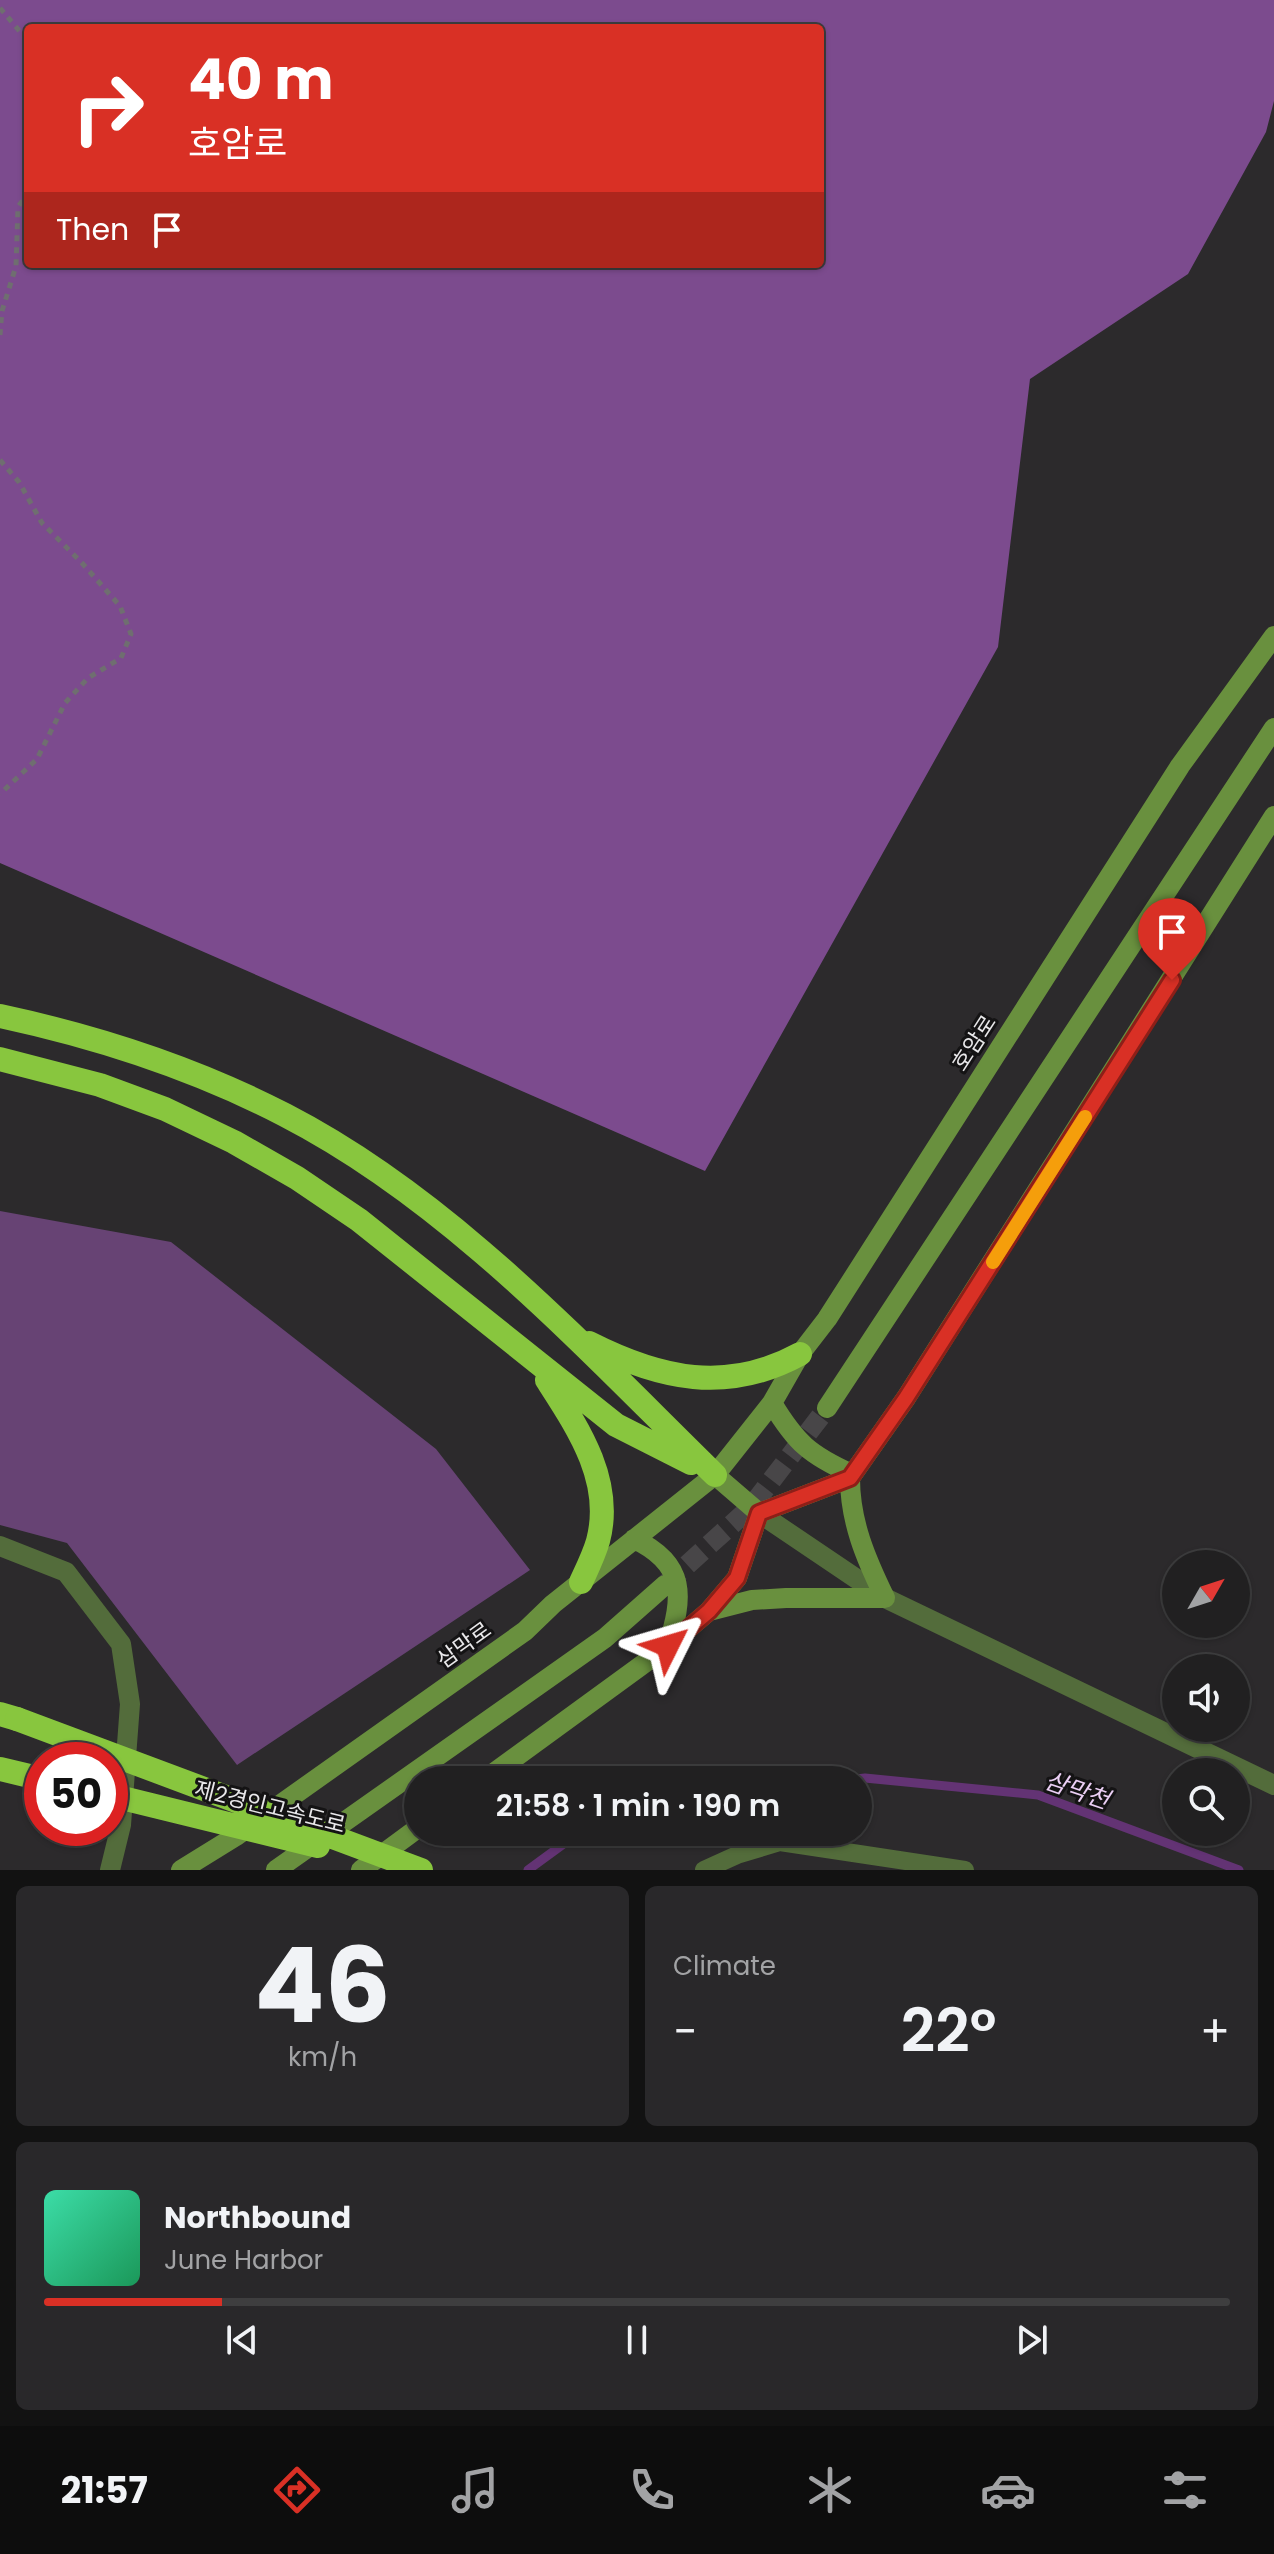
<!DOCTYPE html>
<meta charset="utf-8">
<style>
:root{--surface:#212021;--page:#29282a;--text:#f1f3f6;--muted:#a2a3a5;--line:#3e3e3f;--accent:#d93025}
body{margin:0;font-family:Poppins,"Noto Sans KR",sans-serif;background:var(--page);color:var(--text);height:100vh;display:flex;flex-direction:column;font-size:30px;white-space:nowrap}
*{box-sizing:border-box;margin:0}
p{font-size:26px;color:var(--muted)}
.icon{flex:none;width:44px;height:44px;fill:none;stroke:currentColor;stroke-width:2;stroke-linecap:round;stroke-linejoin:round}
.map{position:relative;height:1870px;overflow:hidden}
.panel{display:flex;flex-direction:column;gap:16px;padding:16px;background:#121212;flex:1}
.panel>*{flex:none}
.top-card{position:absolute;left:24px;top:24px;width:800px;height:244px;border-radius:8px;box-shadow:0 2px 6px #0004,0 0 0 2px var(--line);background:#d93025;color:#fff;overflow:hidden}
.needle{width:52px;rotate:51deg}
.fabs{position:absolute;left:1162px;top:1550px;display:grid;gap:16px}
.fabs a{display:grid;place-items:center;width:88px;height:88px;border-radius:50%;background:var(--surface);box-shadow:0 2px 6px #0004,0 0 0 2px var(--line);font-size:40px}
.speed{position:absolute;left:24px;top:1742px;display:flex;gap:16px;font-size:40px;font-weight:700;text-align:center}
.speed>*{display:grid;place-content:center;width:104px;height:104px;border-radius:50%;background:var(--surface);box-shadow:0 2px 6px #0004,0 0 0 2px var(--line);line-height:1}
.speed .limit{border:12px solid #d22;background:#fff;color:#111}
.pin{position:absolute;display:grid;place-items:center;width:68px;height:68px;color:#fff;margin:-82px -34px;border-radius:50% 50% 50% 0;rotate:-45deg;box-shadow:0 0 8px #0007}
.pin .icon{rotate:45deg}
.me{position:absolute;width:88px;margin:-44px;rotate:50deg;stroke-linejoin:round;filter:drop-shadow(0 0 6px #0008)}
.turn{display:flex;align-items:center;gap:28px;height:168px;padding:0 32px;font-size:36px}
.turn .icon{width:104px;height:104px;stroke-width:2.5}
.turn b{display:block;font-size:56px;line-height:68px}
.then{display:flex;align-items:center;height:76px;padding:0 32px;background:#0003;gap:16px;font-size:30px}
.big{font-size:60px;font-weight:600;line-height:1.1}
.panel .card{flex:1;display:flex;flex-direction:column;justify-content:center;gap:12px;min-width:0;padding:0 28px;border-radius:12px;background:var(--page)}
.panel .dial{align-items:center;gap:0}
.dial b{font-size:104px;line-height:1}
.song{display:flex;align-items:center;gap:24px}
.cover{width:96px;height:96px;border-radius:12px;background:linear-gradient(135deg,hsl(160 70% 55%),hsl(150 70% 35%))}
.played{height:8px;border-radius:4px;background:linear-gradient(90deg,var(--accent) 15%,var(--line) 15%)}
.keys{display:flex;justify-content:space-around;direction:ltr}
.heat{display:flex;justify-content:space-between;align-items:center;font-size:44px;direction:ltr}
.panel .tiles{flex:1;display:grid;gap:16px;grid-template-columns:1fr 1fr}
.card:last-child{grid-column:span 2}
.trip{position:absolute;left:404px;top:1766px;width:468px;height:80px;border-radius:40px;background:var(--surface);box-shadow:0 2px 6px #0004,0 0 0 2px var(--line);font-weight:600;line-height:80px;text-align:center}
.menu{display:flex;height:128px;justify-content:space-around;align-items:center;background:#0d0d0d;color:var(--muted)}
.menu .icon{width:56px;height:56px}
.menu .selected{color:var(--accent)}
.menu b{font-size:36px;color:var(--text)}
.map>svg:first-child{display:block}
</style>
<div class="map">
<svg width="1274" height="1870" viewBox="0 0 1274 1870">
<rect width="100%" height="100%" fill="#2c2a2c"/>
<path fill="#674374" d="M0,1211L171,1242L436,1449L530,1570L237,1765L67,1543L0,1525Z"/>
<path fill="#7c4b8e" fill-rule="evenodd" d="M0,0H1274V101L1266,132L1188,274L1030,379L998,647L705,1171L0,863ZM28,28H820V264H28Z"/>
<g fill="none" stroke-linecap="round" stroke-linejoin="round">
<path stroke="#633374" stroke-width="9" d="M847,1780L865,1778L1038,1795L1239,1870
M528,1870L573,1837L588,1832"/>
<path stroke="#484648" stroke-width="20" stroke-dasharray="20 10" stroke-linecap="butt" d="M665,1585L751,1507L827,1408"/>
<path stroke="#6f6e70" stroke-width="5" stroke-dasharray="6 6" stroke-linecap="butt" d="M0,8L28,41
M0,335L2,311L16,266L18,207L28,193
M0,460L19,482L42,523L82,563L120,606L131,634L121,658L88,678L65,703L37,759L0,794"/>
<path stroke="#536c3b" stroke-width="18" d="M704,1870L737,1855L780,1842L965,1870"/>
<path stroke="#536c3b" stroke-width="20" d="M0,1546L66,1572L121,1644L130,1704L121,1825L110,1870"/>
<path stroke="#536c3b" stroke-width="20" d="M759,1513L885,1598L1274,1785"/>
<path stroke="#69903e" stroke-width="20" d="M772,1403C796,1443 810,1455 852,1474
M827,1408L1274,728
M715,1475L759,1513
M759,1513L850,1478L906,1398L1274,816
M634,1539C687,1564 683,1597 668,1646
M709,1611L752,1600L786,1598H885C866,1559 850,1522 850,1478
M484,1780L668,1646L709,1611L737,1578L759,1513
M181,1870L236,1836L525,1631L553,1604L715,1475L772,1403L800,1354L827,1319L1180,766L1274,636
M276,1870L605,1638L665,1585
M361,1870L418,1828"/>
<path stroke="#88c63e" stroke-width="24" d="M0,1016C98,1037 196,1069 285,1115C450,1200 584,1347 715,1475
M0,1059L100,1085L165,1109L234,1142L297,1178L359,1220L616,1425L691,1463
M589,1343C660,1379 727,1394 800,1354
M547,1380C578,1428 614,1481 598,1541C594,1555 587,1569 581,1582
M0,1714L17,1719
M0,1769L42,1779"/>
<path stroke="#88c63e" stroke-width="24" d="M17,1719L421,1870
M110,1795L318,1846"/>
</g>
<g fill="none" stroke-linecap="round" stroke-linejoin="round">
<g stroke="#8d1f18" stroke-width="20">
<path id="route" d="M668,1646L709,1611L737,1578L759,1513L850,1478L906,1398L1172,980"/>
</g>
<use href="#route" stroke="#d93025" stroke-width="14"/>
<path stroke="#f59e0b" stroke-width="14" d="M993,1262L1085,1117"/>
</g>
<g text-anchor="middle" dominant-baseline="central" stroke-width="6" stroke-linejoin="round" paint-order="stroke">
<g font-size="22" fill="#e9e8ea" stroke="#141314">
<text transform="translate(974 1043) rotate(-57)">호암로</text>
<text transform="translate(464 1645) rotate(-36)">삼막로</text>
<text transform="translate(270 1807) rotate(14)">제2경인고속도로</text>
</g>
<g font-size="24" font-style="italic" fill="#ecd0f6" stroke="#141314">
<text transform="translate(1077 1790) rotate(19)">삼막천</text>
</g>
</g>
</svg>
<div class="fabs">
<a><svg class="needle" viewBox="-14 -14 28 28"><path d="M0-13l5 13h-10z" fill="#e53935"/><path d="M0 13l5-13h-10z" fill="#a2a3a5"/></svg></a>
<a><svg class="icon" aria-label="sound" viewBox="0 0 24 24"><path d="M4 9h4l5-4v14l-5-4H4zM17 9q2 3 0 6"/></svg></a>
<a><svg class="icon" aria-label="search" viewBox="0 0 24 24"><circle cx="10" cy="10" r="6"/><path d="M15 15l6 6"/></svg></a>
</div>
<div class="speed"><div class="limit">50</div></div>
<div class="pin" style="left:1172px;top:980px;background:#d93025"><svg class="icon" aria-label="arrive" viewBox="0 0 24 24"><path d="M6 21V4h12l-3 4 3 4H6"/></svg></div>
<svg class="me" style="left:668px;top:1646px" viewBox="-20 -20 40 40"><path d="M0-17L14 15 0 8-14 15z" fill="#d93025" stroke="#fff" stroke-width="4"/></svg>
<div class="trip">21:58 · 1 min · 190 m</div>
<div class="top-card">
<div class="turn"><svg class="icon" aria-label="right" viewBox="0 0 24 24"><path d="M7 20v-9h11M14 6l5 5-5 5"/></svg><div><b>40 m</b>호암로</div></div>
<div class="then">Then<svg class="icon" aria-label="arrive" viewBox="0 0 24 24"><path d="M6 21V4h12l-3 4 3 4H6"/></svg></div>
</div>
</div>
<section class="panel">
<div class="tiles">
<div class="card dial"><b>46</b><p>km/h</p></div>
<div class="card"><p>Climate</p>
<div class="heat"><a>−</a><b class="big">22°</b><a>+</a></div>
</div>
<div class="card">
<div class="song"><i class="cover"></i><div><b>Northbound</b><p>June Harbor</p></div></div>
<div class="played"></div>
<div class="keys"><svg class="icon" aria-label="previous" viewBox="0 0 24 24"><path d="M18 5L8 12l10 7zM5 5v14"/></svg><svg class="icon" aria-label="pause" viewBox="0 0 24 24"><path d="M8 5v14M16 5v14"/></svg><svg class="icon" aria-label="next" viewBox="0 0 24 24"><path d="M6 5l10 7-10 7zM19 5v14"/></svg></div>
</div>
</div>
</section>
<nav class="menu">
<b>21:57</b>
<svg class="icon selected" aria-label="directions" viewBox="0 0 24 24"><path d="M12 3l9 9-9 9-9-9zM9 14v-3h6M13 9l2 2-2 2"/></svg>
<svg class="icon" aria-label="music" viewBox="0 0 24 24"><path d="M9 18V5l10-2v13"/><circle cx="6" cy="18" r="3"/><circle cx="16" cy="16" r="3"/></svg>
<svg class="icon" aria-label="phone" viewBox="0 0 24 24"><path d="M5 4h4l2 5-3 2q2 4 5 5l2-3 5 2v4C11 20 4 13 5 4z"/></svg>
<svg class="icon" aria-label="climate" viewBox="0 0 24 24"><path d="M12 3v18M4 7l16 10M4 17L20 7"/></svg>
<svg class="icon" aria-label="car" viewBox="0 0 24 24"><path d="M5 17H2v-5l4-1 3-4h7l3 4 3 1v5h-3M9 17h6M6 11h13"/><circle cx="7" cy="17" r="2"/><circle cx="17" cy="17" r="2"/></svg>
<svg class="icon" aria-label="filters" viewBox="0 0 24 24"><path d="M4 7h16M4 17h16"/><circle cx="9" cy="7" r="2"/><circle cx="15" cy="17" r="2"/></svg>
</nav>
